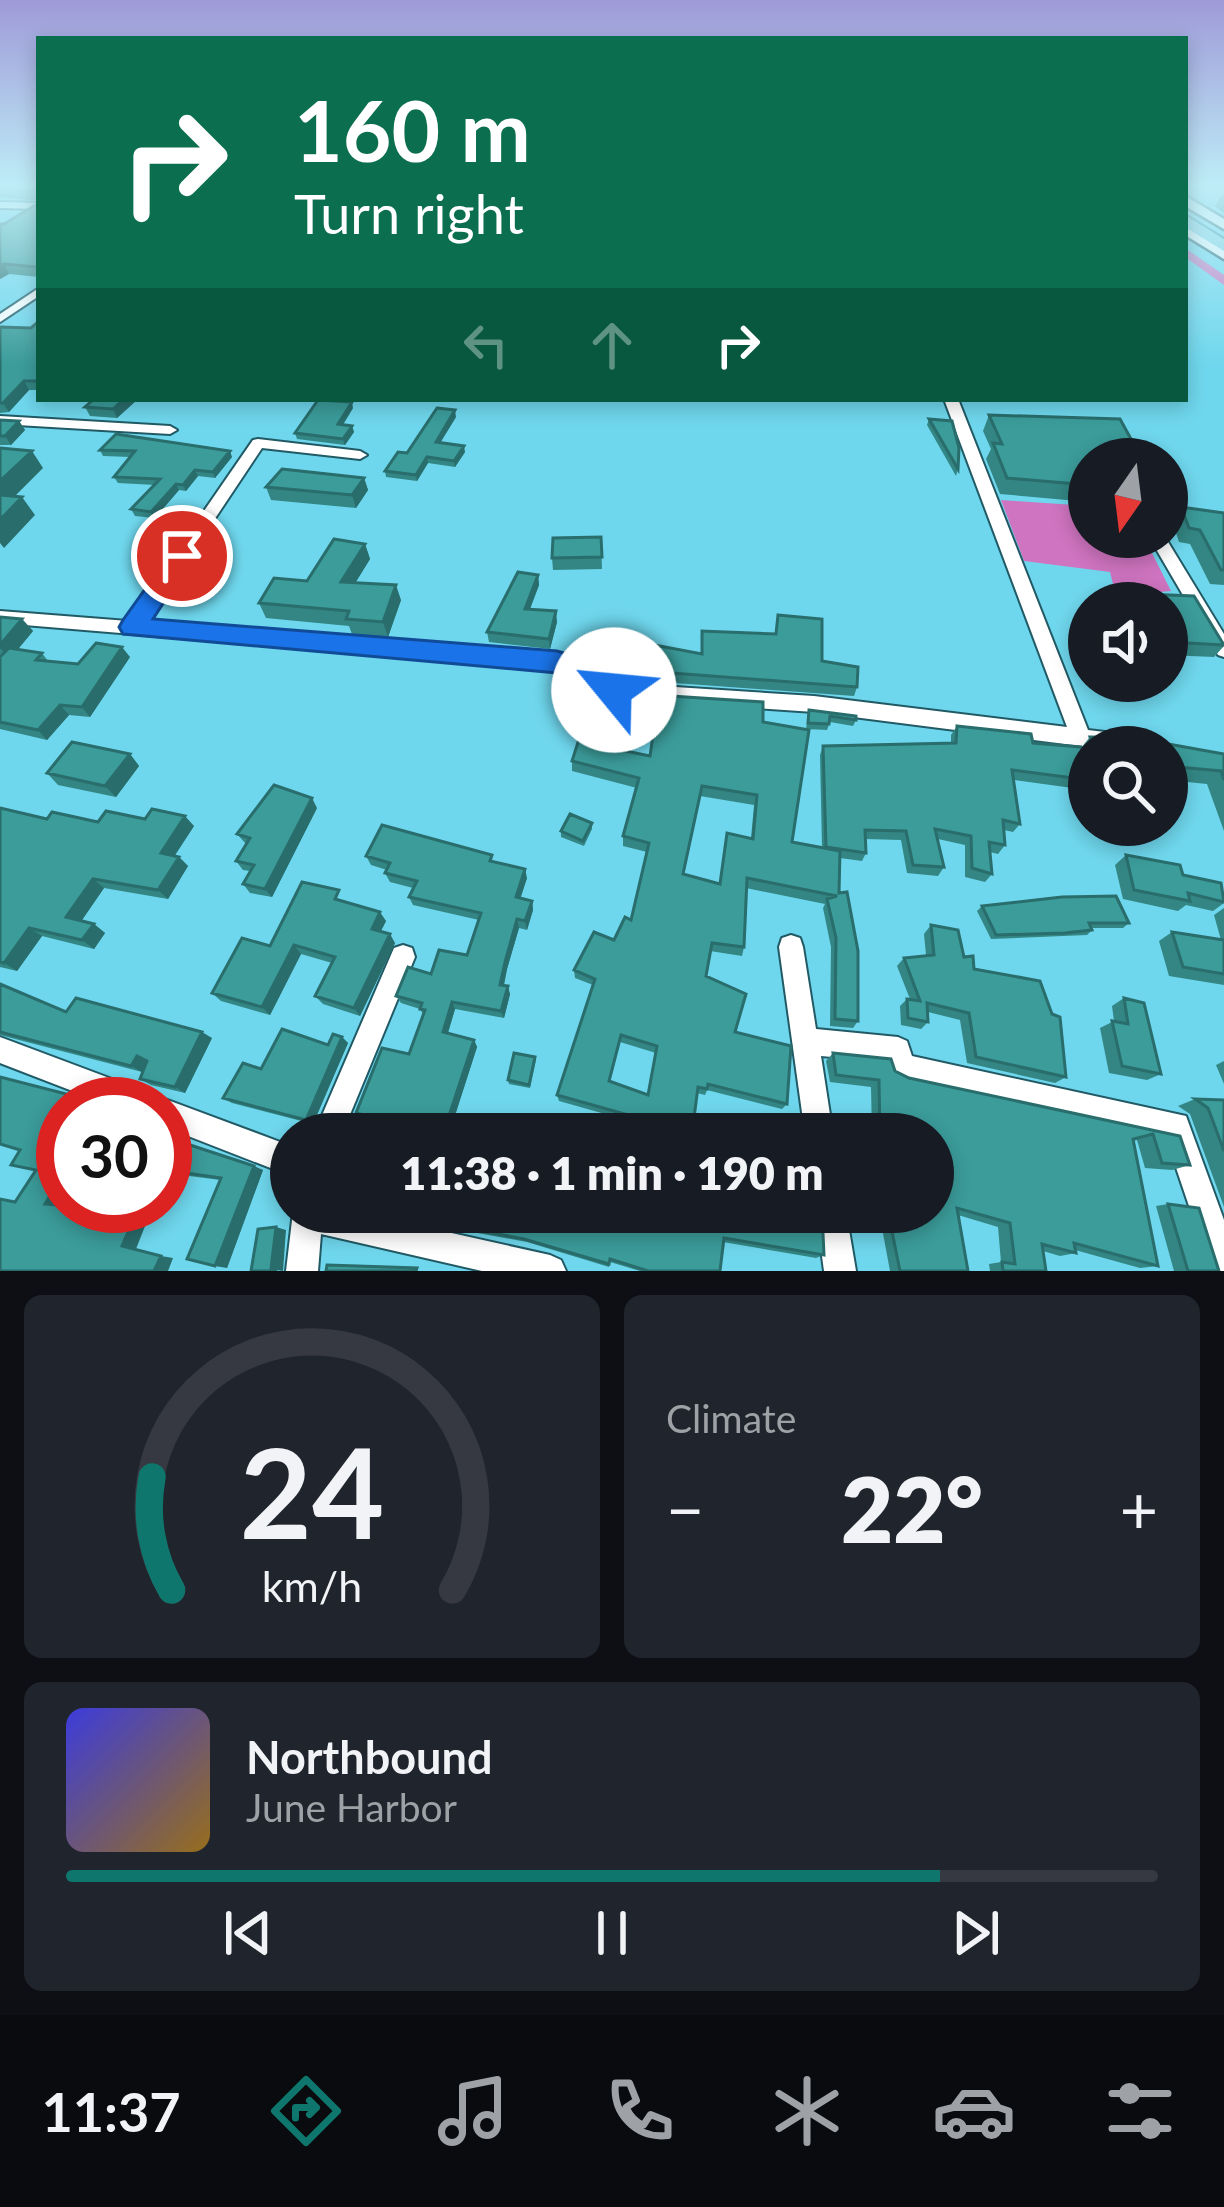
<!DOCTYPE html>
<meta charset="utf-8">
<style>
:root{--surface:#171b24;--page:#20242c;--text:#f1f3f6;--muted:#9ea1a6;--line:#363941;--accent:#0f766e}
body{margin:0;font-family:Lato,sans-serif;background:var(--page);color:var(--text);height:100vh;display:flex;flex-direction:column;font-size:45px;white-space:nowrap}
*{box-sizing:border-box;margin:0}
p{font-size:39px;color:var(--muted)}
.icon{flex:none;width:66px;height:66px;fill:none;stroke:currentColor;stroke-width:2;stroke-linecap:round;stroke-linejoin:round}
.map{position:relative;height:1271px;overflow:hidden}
.details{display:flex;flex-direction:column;gap:24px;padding:24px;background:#0d0f14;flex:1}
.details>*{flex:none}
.hud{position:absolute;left:36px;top:36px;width:1152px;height:366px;border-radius:0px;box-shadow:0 6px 18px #0003;background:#0b6e4f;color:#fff;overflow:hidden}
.needle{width:78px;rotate:194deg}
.controls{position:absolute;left:1068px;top:438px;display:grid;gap:24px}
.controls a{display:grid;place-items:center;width:120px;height:120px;border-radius:50%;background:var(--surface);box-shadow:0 6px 18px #0003;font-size:60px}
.speed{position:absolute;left:36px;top:1077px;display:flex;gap:24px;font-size:60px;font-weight:700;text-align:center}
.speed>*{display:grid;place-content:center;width:156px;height:156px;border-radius:50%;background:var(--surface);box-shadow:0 6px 18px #0003;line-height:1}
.speed .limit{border:18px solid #d22;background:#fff;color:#111}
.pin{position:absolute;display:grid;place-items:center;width:102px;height:102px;color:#fff;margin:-51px;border:6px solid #fff;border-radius:50%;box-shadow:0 3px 12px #0007}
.me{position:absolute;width:132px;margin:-66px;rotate:298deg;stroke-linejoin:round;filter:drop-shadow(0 0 9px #0008)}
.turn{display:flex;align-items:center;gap:42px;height:252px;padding:0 60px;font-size:54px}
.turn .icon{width:156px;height:156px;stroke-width:2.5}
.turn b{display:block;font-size:84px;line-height:102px}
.lanes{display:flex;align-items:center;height:114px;padding:0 60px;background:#0003;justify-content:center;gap:60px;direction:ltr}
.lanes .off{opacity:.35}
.big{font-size:90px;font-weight:800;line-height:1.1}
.details .widget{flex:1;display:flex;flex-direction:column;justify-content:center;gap:18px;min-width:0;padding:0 42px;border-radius:18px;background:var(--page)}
.details .dial{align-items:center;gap:0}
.dial svg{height:312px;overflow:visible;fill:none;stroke:var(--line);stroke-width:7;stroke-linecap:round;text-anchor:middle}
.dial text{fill:var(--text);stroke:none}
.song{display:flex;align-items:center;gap:36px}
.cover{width:144px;height:144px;border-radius:18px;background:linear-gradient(135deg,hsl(240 70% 55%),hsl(40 70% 35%))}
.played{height:12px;border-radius:6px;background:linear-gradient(90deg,var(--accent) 80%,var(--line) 80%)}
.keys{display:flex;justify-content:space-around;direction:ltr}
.heat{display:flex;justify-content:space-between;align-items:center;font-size:66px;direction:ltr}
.details .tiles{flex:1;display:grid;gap:24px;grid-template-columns:1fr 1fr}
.widget:last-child{grid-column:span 2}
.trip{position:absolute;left:270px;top:1113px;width:684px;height:120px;border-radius:60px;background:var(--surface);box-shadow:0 6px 18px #0003;font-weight:800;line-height:120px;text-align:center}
.tabs{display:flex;height:192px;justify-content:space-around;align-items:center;background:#090b0e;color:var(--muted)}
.tabs .icon{width:84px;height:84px}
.tabs .on{color:var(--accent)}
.tabs b{font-size:54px;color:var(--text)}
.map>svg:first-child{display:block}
</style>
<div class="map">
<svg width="1224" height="1271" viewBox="0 0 1224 1271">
<rect width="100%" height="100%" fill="#6fd7ed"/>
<path fill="#cf74c0" d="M1001,500L1089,506V537H1144L1171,591L1116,596L1110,572L1024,561Z"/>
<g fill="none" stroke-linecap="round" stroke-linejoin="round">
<path fill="#cf74c0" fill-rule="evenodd" d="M1185,248L1224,275V285L1185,257Z"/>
<g stroke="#215a65" stroke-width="4">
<path id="street" d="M0,202L39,203V209L0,208Z
M39,288V296L0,322V314Z
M944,399H958L1088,730L1156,738L1163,741L1166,747L1081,746L814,712L593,697L586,694L557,669L0,623V611L128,621L253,440L258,439L360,451L367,455L360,459L262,448L146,622L557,655L575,660L598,682L814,696L1067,727Z
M0,416L170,426L177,430L170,434L0,424Z
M1149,537H1165L1224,634V657L1218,655Z
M791,935L800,938L803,947L816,1029L898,1037L907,1041L912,1056L1186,1116L1224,1220V1271H1211L1166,1138L901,1081L891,1077L887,1062L821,1056L833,1134H805L779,947L782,938Z
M403,945L412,948L415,957L342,1134H314L394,948Z
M0,1037L152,1094L155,1103L165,1099L291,1146V1176L165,1127V1104H106L0,1063Z
M293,1212H357L550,1255L561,1260L566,1271H482L321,1234L318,1271H286Z
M816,1212H846L856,1271H824Z"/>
</g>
<g stroke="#215a65" stroke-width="5">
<path id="secondary" d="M1185,196L1224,219V229L1185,206Z
M1185,224L1224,248V259L1185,235Z"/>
</g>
<g stroke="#208497" stroke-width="4">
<path id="primary" d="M1185,215L1224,239V251L1185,227Z"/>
</g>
<use href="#street" fill="#fff" fill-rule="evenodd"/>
<use href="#secondary" fill="#fff" fill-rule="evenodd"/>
<use href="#primary" fill="#84d1e0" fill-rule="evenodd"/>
</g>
<path fill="#338684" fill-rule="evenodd" d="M0,187H39V201L0,197Z
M1222,194H1224V213L1215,206Z
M39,203V277L9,274L0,279L4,224Z
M39,321V390H29L9,412L0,413V327L31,328Z
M94,399H138L117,418L90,416L85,407Z
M353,408L343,425L352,426L354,432L345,445L297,439L295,433Z
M989,415L1089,459V502L1000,494L986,459L991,449L983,431Z
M456,417L440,443L465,452L455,467L428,463L417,481L386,477L385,471Z
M929,419L958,469L956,476L927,425Z
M0,420L19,421L25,430L11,445H0Z
M100,450L232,457L215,478L198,476L186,491L179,490L155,518L135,516L131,509L155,485L118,483L114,477L130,457L103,456Z
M364,478L368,490L356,508L271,500L266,487Z
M1181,507L1224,513V585L1210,584L1190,544L1179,542L1172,521Z
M601,537L602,569L553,570L552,558Z
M365,544L370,559L355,583L401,600L388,637L352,634L349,626L266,618L259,603L307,581Z
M538,575L539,585L530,609L557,622L550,649L489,642L487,632Z
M1145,594L1194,596L1224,646L1214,657L1167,655V603H1139Z
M778,615L822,661L857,687L854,696L606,678V668L701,654L775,634Z
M0,617L22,619L33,631L18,649L42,653L48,661L78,664L130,657L90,717L69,715L47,740L0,729Z
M593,691L763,722L792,842L822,848L820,755L823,746L951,744V735L957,726L1033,743L1081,748L1090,737L1224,754V831L1207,784L1167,780V747H1089V788L1087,790L1014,780L1020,824L1013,832L1004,830L1005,845L998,854L990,852L992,874L985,882L965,877V845L938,839L944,867L938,876L907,873L901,840L865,839L866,853L862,861L840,858L839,893L858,1021L853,1028L830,1026L831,947L823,908L825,904L746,888L744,947L742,956L710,951L706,976L735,1032L787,1104L782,1109L707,1090L705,1095L697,1093L692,1134H676L559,1101L557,1095L593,985L575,978L574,970L614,940L631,920L647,852L623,846V836L637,788L572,771V761L589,735L596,712L591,711L590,700ZM621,712L655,719L650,756L610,748ZM700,796L754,805L751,838L727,833L719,884L684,875ZM620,1042L656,1053L648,1095L610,1082Z
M809,710L856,720L853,726L830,722L827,730L806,729Z
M130,754L139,766L116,797L58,785L47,773Z
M0,808L47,819L98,822L145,819L194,826L174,856L179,857L188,866L168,899L104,888L81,921L94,924L105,933L94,949L42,936L17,971L0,967Z
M317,808L272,897L250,893L243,884L250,871L243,870L236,861L246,844L237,834Z
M592,823V829L584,846L561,837V831Z
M1126,855L1183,875L1224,895V903L1213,911L1186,905L1178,911L1123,899L1115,865Z
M366,856L494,862L527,878L520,898L532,901L533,910L527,930L519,928L507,969L504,986L510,994L504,1018L455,1009L448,1033L474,1040L477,1047L449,1134H386L390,1125L362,1118L356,1113L409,1054L423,1014L420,1009L401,1003L396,996L467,955L479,920L413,905L409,897L413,888L390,882L385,873L387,870L371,865Z
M345,900L344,902L386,921L381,931L395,943L360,1016L323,1004L315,996L332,963L301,954L270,1015L221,1001L212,993L270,946Z
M982,906L1129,923L1123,928H1091L1092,930L1087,935L991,939L977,911Z
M1224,908V985L1169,976L1159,941L1172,932L1221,940L1214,915Z
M931,925L974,969L1066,1077L1055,1083L967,1063L960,1020L928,1012V1022L921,1029L901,1025L900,1006L907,999H910L897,966L904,958L926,955L924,934Z
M0,984L66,1012L212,1038L185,1093L151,1085L140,1079L142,1072L0,1035Z
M1124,998L1161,1074L1147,1080L1109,1073L1100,1028L1114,1021L1112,1006Z
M342,1037L348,1043L313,1124L232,1103L223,1098L261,1069L328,1045Z
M833,1053L895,1071L909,1078L1180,1136L1190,1165L1172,1170L1145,1168L1137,1140L1134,1141L1158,1266L1140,1268L1075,1250L1076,1253L1060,1256L1043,1251L1046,1271H990L989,1264L1001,1262L998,1227L958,1215L968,1271H890L879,1212H933V1134H872L871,1087L830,1082L826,1061Z
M535,1057L536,1060L530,1088L509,1084L508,1080Z
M1224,1061V1084L1216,1065Z
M1195,1099L1224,1100V1207L1190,1114L1178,1106Z
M165,1130L191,1142L190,1145L263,1170L227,1268L220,1180L166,1173L165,1175Z
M1168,1204L1219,1271H1174L1156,1206Z
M418,1212L646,1227L649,1212L824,1255L816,1258L723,1242L720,1271H640L610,1262L609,1267L527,1242L439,1226Z"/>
<path fill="#296d6c" d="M4,264L9,274L0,279V266Z
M24,381L29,390L9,412L3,403Z
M124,399H138L117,418L113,409Z
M352,402L353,408L339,430L338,424Z
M455,410L456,417L437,448L436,442Z
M19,421L25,430L11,445L5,436Z
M352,426L354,432L345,445L343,439Z
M464,446L465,452L455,467L454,461Z
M32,451L43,468L0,511V481Z
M230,451L232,457L215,478L213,472Z
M427,457L428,463L417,481L416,475Z
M195,470L198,476L186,491L183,485Z
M364,478L368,490L356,508L352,495Z
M176,484L179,490L155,518L151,512Z
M22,497L35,515L4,548L0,543V520Z
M365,544L370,559L346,598L341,582Z
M538,575L539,585L526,619L525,609Z
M396,585L401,600L388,637L383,622Z
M556,611L557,622L550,649L549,639Z
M22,619L33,631L10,659L0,648V645Z
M122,647L130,657L90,717L82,707Z
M621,701V712L606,758V747Z
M60,705L69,715L47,740L38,730Z
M130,754L139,766L116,797L105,786Z
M312,798L317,808L272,897L265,889Z
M185,816L194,826L170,863L161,853Z
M179,857L188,866L168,899L158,890Z
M525,869L527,878L518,906L516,897Z
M93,879L104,888L78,926L66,917Z
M532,901L533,910L527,930L525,921Z
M380,912L386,921L377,938L372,929Z
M517,919L519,928L507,969L502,992L500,985L505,962Z
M94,924L105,933L94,949L82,940Z
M29,928L42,936L17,971L4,963Z
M390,934L395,943L360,1016L354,1008Z
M294,945L301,954L270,1015L262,1007Z
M508,986L510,994L504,1018L501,1011Z
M452,1002L455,1009L446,1039L443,1032Z
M202,1032L212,1038L185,1093L175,1087Z
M342,1037L348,1043L313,1124L306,1120Z
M474,1040L477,1047L449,1134H443Z
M137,1056L148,1063L142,1072L131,1066Z
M254,1166L263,1170L227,1268L215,1266Z
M63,1174V1202L60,1207L45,1204Z
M139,1206H153L136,1249L122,1246Z
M276,1227L286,1230L283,1271L271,1269Z
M161,1256L173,1258L168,1271H154Z"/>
<path fill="#3b9c9a" stroke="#296d6c" stroke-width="3" fill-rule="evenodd" d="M0,187H39V193L0,189Z
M39,203V266L37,267L4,264L0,266V224H4Z
M39,321V381H24L3,403H0V327L31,328Z
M94,399H124L113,409L85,407Z
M318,400L352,402L338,424L352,426L343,439L295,433Z
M437,408L455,410L436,442L464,446L454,461L427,457L416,475L385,471L398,452L407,453Z
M989,415L1120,419L1142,459H1089V485L1007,478L993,443L1002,444Z
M929,419L952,421L959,448L958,469Z
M0,420L19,421L5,436H0Z
M116,434L230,451L213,472L195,470L183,485L176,484L151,512L131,509L160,479L114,477L135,451L100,450Z
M0,448L32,451L0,481Z
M282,469L364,478L352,495L266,487Z
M0,495L22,497L0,520Z
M1181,507L1224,513V570H1221L1200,530L1189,528Z
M601,537L602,557L552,558L553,538Z
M334,539L365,544L341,582L396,585L383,622L346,619L349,611L259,603L274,578L307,581Z
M518,572L538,575L525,609L556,611L549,639L487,632Z
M1145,594L1194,596L1224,645L1169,642L1167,638V603H1150Z
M778,615L822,619V661L858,667L857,687L606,668L612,637L702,654V631L776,634Z
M0,617L22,619L0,645Z
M96,643L122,647L82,707L60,705L38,730L0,722V657L9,648L42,653L36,660L78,664Z
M593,691L763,702V722L809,730L792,842L840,851L839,893L847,892L858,951V1021L835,1019L836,938L827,899L837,896L747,878L744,947L712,943L706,976L746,994L735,1032L791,1046L787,1104L708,1084L707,1089L698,1087L692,1133L557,1095L595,979L574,970L594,932L614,940L625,917L631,920L649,843L623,836L639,778L572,761L581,733L589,735L600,702L590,700ZM621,701L657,708L650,756L606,747ZM702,786L757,795L753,839L727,833L720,884L683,874ZM621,1035L657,1046L648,1095L609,1081Z
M809,710L856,716V720L830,716L829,724L808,723Z
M957,726L1031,734L1033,743L1081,747L1089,766V780L1012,770L1020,824L1003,820L1005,845L989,842L992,874L972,868L971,836L935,829L944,867L913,865L906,831L865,830L866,853L826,847L823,746L956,743Z
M1090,737L1135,738L1224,754V780L1221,771L1167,766V747H1093Z
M72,742L130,754L105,786L47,773Z
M274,785L312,798L265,889L243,884L254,865L236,861L250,838L237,834Z
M0,808L47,819L52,812L98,822L106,811L145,819L152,809L185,816L161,853L179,857L158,890L93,879L66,917L94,924L82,940L29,928L4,963L0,962Z
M570,814L592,823L583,841L561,831Z
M382,825L492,855L490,861L525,869L516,897L532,901L525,921L517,919L505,962L500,985L508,986L501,1011L452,1002L443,1032L474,1040L443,1134H386L392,1122L356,1113L382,1048L409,1054L425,1010L420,1009L422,1003L396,996L408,967L431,974L439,950L467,955L481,913L409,897L417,881L385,873L390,863L366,856Z
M1126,855L1180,865L1183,875L1221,883L1224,902L1188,893L1190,901L1134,890Z
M302,882L339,890L335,899L380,912L372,929L390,934L354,1008L315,996L335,957L294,945L262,1007L212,993L242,938L270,946Z
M1116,896L1129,923H1089L1092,930L1065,933L996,935L982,906L1062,897Z
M931,925L958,930L964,957L973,956L974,969L1040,981L1052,1014L1060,1017L1066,1077L976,1057L969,1013L927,1003L928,1022L908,1018L907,999L920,1001L904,958L934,955Z
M1172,932L1224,940V974L1183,967Z
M0,984L66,1012L76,998L202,1032L175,1087L140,1079L147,1061L137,1056L131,1066L0,1032Z
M1124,998L1144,1003L1161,1074L1122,1066L1112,1021L1128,1024Z
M282,1029L328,1045L333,1034L342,1037L306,1120L223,1098L243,1063L261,1069Z
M514,1053L535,1057L529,1085L508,1080Z
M833,1053L891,1059L895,1071L909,1078L1180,1136L1190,1165L1162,1163L1153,1134L1133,1139L1158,1266L1074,1243L1076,1253L1042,1244L1046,1271H1003L1002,1262L1015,1264L1010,1223L957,1208L968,1271H900L888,1212H933V1134H880L879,1080L836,1075Z
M0,1077L105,1104H63V1174L45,1204L89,1208L90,1206H139L122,1246L161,1256L154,1271H0V1199L15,1202L36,1170L11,1165L20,1150L0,1144Z
M1195,1099L1224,1100V1151L1208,1108Z
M480,1120L497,1124L494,1134H476Z
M165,1130L180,1137L178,1141L254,1166L215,1266L187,1259L221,1178L165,1170Z
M1168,1204L1199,1208L1219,1271H1188Z
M417,1212H593L647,1228L650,1212H822L824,1255L724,1238L720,1271H648L610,1259L609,1264L524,1239L433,1222Z
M276,1227L271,1269L277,1271H251L258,1229Z
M327,1265L417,1268L416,1271H326Z"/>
<linearGradient id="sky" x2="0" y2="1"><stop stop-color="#9e9ad8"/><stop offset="0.51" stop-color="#beedf7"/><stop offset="1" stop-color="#beedf7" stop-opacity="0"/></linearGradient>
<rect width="1224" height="365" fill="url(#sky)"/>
<path fill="#1a73e8" stroke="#114b97" stroke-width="3" d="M182,548L194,556L153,619L557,651L578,657L594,675L624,682L628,690L624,698C594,707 576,691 557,673L123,634L119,627L123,620L173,550Z"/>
</svg>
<div class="controls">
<a><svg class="needle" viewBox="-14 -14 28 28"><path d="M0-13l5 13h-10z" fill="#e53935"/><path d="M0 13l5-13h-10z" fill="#9ea1a6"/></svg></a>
<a><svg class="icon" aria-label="sound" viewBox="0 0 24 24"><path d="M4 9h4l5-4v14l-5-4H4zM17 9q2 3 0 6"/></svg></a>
<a><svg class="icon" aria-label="search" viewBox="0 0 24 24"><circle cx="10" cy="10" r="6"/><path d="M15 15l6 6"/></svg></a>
</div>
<div class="speed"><div class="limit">30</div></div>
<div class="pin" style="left:182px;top:556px;background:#d93025"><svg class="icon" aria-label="arrive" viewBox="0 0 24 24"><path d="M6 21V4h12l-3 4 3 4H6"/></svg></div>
<svg class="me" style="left:614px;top:690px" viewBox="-20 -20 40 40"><circle r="19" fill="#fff"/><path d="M0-13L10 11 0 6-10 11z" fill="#1a73e8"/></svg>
<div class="trip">11:38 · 1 min · 190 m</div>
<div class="hud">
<div class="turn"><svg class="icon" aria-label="right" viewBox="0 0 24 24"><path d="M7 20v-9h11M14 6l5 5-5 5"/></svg><div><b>160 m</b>Turn right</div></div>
<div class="lanes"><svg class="icon off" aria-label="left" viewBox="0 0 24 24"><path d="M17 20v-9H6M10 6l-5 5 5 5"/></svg><svg class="icon off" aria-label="ahead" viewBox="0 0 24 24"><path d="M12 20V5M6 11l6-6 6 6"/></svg><svg class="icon" aria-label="right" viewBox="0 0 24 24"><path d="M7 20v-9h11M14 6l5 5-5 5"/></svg></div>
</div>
</div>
<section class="details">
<div class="tiles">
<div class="widget dial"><svg viewBox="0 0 100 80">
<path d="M14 69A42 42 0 1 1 86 69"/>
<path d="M14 69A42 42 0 0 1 9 40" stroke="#0f766e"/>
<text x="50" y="56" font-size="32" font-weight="700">24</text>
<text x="50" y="72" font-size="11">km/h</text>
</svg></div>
<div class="widget"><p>Climate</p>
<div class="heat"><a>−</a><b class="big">22°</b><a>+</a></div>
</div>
<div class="widget">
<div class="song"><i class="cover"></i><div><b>Northbound</b><p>June Harbor</p></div></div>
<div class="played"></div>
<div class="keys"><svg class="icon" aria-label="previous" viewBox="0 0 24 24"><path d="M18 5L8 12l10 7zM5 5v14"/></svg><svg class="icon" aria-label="pause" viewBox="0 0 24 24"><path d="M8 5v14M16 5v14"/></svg><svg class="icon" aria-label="next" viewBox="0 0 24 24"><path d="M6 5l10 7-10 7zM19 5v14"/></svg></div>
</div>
</div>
</section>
<nav class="tabs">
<b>11:37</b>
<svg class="icon on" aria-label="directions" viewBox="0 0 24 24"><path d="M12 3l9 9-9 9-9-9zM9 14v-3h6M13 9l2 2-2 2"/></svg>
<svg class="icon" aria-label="music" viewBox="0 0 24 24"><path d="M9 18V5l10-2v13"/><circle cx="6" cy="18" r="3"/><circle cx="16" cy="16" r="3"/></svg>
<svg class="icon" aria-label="phone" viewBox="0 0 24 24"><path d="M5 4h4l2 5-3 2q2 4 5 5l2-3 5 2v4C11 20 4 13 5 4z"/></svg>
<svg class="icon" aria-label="climate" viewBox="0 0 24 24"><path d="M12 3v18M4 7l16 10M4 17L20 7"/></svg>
<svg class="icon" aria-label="car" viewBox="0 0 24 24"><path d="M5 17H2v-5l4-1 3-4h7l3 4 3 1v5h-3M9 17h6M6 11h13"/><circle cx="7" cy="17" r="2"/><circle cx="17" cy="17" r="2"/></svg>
<svg class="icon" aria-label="filters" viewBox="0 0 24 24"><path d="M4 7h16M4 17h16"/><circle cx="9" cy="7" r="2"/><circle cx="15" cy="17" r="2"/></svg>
</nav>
